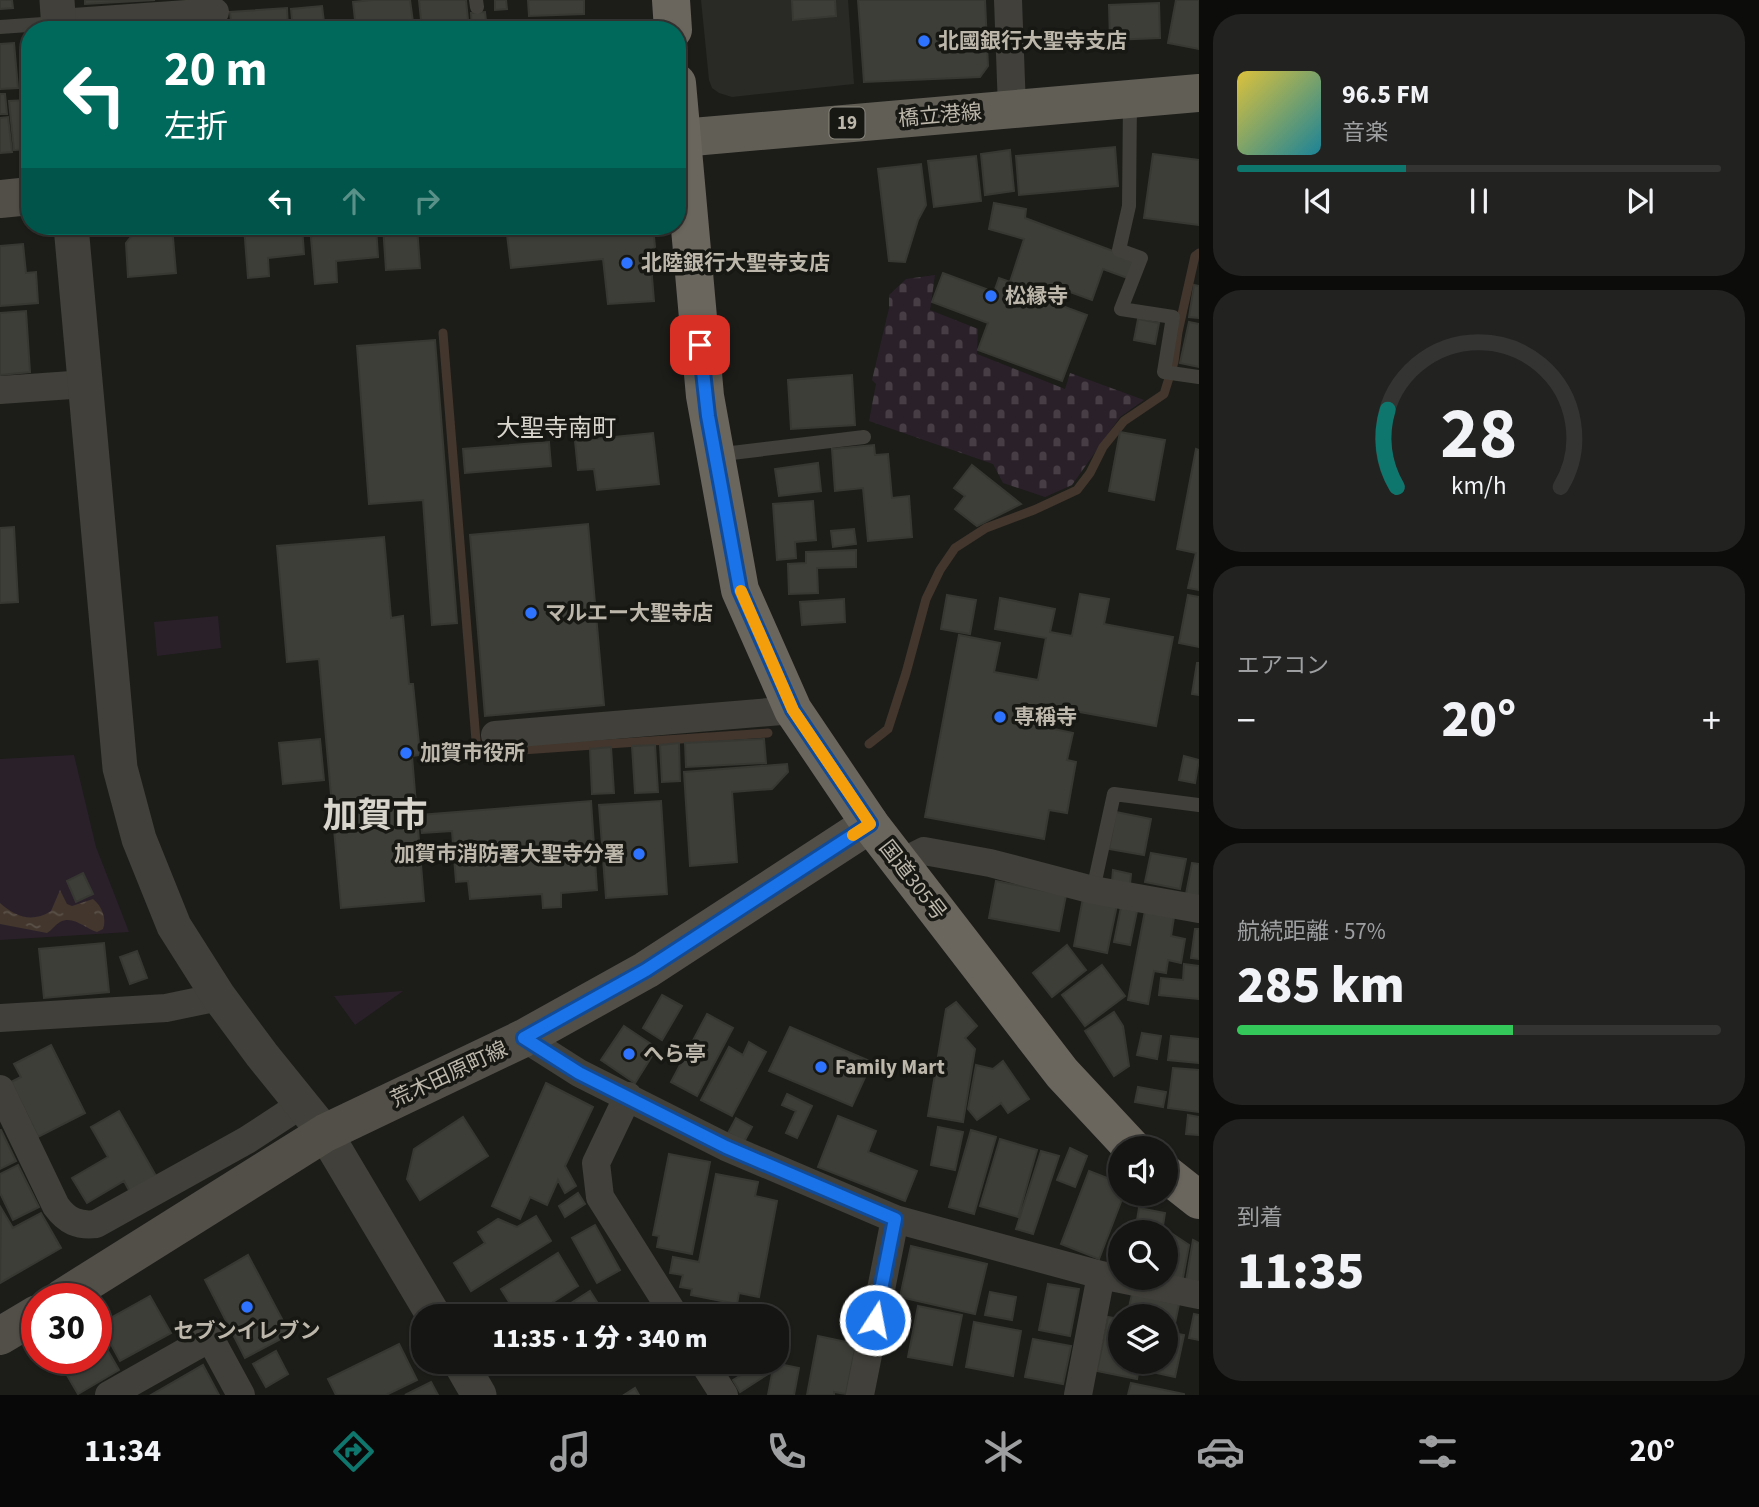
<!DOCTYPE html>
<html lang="ja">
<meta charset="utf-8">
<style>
:root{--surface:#151513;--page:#222221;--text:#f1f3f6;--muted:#9d9fa0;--line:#343433;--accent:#0f766e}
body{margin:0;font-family:"Source Sans 3","Noto Sans JP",sans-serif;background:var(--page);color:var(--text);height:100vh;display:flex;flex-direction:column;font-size:26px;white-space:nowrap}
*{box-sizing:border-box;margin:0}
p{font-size:23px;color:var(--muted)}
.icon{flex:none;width:38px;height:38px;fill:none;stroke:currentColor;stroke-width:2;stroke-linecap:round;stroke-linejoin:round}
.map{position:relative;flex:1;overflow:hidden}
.details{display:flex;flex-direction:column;gap:14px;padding:14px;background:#0c0c0a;width:560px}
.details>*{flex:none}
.guide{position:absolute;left:21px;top:21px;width:665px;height:214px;border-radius:28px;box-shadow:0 2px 5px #0004,0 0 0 2px var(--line);background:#00695c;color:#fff;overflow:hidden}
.tools{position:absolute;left:1108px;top:1136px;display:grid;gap:14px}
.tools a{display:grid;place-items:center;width:70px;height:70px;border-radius:50%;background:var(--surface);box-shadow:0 2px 5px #0004,0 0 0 2px var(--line);font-size:35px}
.speed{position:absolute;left:21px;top:1283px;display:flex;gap:14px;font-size:35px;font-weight:700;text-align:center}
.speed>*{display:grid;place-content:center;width:91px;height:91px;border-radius:50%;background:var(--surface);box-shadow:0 2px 5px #0004,0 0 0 2px var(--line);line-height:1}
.speed .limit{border:10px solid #d22;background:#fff;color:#111}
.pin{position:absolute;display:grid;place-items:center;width:60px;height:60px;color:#fff;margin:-30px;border-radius:14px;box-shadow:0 4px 10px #0006}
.me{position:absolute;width:77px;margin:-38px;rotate:11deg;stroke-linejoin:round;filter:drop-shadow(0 0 5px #0008)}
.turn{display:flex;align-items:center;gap:24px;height:147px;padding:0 28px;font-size:32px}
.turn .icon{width:91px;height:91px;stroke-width:2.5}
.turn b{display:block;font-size:49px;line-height:60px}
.lanes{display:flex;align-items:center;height:66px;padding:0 28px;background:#0003;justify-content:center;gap:35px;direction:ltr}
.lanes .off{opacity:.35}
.big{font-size:52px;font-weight:800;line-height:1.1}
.details .widget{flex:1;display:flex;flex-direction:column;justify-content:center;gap:10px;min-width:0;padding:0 24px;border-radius:28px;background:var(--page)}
.details .dial{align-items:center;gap:0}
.dial svg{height:182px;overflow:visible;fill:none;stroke:var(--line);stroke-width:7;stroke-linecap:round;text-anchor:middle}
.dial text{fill:var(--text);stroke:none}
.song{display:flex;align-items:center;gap:21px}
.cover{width:84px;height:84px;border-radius:10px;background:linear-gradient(135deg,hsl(50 70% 55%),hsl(190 70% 35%))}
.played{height:7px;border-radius:4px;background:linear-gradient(90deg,var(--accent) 35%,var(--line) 35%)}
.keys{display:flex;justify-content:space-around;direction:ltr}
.heat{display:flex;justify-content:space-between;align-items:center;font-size:38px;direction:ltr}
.charge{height:10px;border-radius:5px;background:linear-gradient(90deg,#34c759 57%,var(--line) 0)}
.trip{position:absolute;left:411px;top:1304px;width:378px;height:70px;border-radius:28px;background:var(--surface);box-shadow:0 2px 5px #0004,0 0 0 2px var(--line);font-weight:800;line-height:70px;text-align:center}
.tab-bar{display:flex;height:112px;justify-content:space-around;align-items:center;background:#080808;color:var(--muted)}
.tab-bar .icon{width:49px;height:49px}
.tab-bar .selected{color:var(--accent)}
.tab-bar b{font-size:32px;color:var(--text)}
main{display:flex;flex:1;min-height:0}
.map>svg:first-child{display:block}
</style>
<main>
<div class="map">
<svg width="1199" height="1395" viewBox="0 0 1199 1395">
<defs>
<pattern id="cemetery-stones" width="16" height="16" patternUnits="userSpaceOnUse" patternTransform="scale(1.75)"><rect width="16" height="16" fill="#2a2029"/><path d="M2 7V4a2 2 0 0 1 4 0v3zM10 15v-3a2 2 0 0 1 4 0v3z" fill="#473e45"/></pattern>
<pattern id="water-ripples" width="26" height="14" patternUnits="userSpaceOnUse" patternTransform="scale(1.75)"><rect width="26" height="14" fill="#42362d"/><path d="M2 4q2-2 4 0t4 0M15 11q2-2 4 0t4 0" fill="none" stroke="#5b5149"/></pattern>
</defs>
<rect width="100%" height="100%" fill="#1c1c19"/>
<path fill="#292925" d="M701,0H848L854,84L732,97L719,93L712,88L709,80Z"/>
<path fill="#2a2029" d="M218,616L221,648L157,656L154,622Z
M74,755L96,847L129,932L0,940V759Z
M403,991L355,1025L334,996Z"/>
<path fill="url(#cemetery-stones)" d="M935,275L930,310L978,329L977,354L1065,389L1070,373L1144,400L1120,417L1072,485L1045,497L1003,483L993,464L869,421L876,384L872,380L889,308V295L906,279Z"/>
<path fill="url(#water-ripples)" d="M60,890L67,904L72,906L93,899C102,906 107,919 103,929L97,932C85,929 74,915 60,922C55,925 52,930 47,933L0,924V903C16,917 32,923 51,911Z"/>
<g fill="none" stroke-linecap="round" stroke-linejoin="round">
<path stroke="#42362d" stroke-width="9" d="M443,333L477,753L768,733
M869,744L888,729L906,673L926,599L940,570L955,548L986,528L1034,510L1077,490L1090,473L1103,447L1124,421L1164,394L1174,362L1178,332L1195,256L1199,253"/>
</g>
<path fill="#3e3e39" stroke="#383833" stroke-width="2" d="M0,0H12L13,8L0,9Z
M85,0H155L85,4Z
M372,0H410L413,22L356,29L353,2Z
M419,0H466L469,30H422Z
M495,0H506L507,9L495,10Z
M528,0H584V14L529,16Z
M792,0H835L836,16L793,20Z
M858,0H985L988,66L980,77L864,82Z
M1176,0H1199V49L1168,43Z
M1159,3L1160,38L1110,40L1109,5Z
M322,6L325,30H293L291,9Z
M287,8L288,30H232L230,12Z
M485,12L487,30H472L471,13Z
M536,26V30H512V27Z
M14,43L18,88L0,89V44Z
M0,94H5L7,114H0Z
M28,100L30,149L14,150L9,101Z
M8,117L12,152L0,153V118Z
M1115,147L1118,186L1019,195L1016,156Z
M1010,150L1014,191L985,195L981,154Z
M1153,154L1199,160V225L1144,218Z
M976,156L981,201L934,207L928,161Z
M921,164L926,205L918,220L905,262L889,261L878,169Z
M994,203L1026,209L1025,218L1137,260L1130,279L1103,269L1092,300L1051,285L1046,300L1087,315L1062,381L978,350L988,323L932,302L943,273L994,292L999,278L1010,282L1024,239L989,229Z
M172,226L176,273L128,277L126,243L138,228Z
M244,226H302L304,254L268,258L269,276L248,278Z
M310,226H376L378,257L336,261L337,282L315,284Z
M383,226H417L420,268L386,270Z
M506,226H653L655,247L650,253L654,301L608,304L603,259L511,268Z
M23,244L26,273L36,272L38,303L0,306V246Z
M1194,285L1199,286V318L1189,317Z
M26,311L30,372L0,375V313Z
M1138,319L1159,323L1155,344L1134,340Z
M1189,322L1199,324V367L1180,363Z
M435,340L457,623L432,625L423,500L369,504L357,346Z
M852,375L855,425L791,429L788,380Z
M1120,432L1165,440L1154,500L1109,491Z
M653,433L659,484L597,490L594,469L578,470L575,441Z
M549,442L551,466L465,473L463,449Z
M874,445L875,455L888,454L892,498L909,496L912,537L868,541L863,488L835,491L832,449Z
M1196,449L1199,450V590L1188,588L1196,553L1177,549Z
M818,463L821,491L779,496L775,469Z
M972,465L1021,504L977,526L955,509L965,496L954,488Z
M813,501L816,540L795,542L796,558L777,560L773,504Z
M588,524L604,705L485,716L470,535Z
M14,527L18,602L0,603V528Z
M854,529L856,544L833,547L831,531Z
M384,537L391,618L403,616L409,684H413L420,755L412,756L424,901L341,908L319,659L287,662L277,546Z
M856,550V567L817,568L818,593L789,594L788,564L806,563V552Z
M1080,594L1109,599L1104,624L1173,637L1156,726L1058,708L1054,729L1073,733L1067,760L1076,762L1067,813L1049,810L1044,839L925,817L959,635L1000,643L994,672L1038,680L1046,638L995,629L1000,598L1055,609L1050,632L1072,636Z
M947,595L976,600L970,634L941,629Z
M1188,595L1199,597V647L1179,643Z
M844,599L845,622L802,625L800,602Z
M1197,663H1199V695L1192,694Z
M320,739L324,780L283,784L279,743Z
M764,739L766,763L686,767L685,743Z
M679,743L680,781L662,782L660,745Z
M655,745L658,792L635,793L632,746Z
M611,747L614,793L592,794L590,749Z
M1184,756L1199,760L1195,783L1179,780Z
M787,764L788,772L772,789L732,792L737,862L690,866L684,772Z
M591,801L597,890L561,893V907L543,908L542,894L470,899L468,881L456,882L452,831L422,833L420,815Z
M661,801L667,894L606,898L599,805Z
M1116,812L1151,819L1144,855L1109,849Z
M1151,853L1186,859L1180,889L1145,882Z
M1192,863L1199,864V897L1186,894Z
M1113,870L1131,874L1130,884L1112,881Z
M83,873L93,894L76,902L67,881Z
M996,881L1066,895L1059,931L989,918Z
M1083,898L1117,905L1107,953L1074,946Z
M1121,907L1137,911L1130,945L1114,942Z
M1145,911L1174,917L1171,936L1185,939L1181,963L1168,960L1166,973L1154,971L1148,1004L1128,1000Z
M1195,929H1199V959L1191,958Z
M104,943L109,992L44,998L39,949Z
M1067,945L1086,970L1052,997L1033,973Z
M137,951L147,978L130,984L120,957Z
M1184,964L1199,966V999L1159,995L1161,978L1183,980Z
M1102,965L1125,996L1085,1026L1062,995Z
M662,995L682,1006L662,1040L643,1028Z
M956,1002L977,1026L965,1038L975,1049L963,1122L928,1116L946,1009Z
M1114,1012L1123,1026L1129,1066L1114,1076L1085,1031Z
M707,1014L733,1028L697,1096L671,1082Z
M624,1026L657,1048L635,1083L601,1060Z
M790,1027L872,1062L852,1106L769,1071Z
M1142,1033L1161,1036L1157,1059L1137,1055Z
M1171,1036L1199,1039V1063L1168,1060Z
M749,1042L766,1052L732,1116L701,1100L729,1047L743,1055Z
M51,1045L85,1113L38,1137L11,1082L21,1077L14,1064Z
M1003,1061L1029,1099L1008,1113L1001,1103L977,1120L968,1109L976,1065L993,1069Z
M1173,1068L1199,1070V1112L1168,1108Z
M546,1083L593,1107L565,1166L576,1186L565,1193L558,1180L547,1205L530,1197L520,1219L492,1206Z
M1138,1087L1166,1092L1163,1107L1135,1102Z
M787,1094L812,1106L797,1138L786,1133L796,1111L782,1105Z
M119,1111L156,1176L130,1192L124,1181L87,1203L72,1178L108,1157L91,1127Z
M1188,1115L1199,1117V1135L1186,1134Z
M838,1116L876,1131L868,1152L917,1171L905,1201L818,1167Z
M463,1117L488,1156L420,1200L407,1179L414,1149Z
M736,1118L752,1127L744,1142L728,1133Z
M938,1127L963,1132L955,1170L931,1165Z
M1,1130L16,1161L0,1169V1130Z
M971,1130L996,1137L974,1214L949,1207Z
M1000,1139L1037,1150L1018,1217L980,1206Z
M1070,1148L1087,1156L1075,1187L1057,1180Z
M1041,1151L1059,1156L1033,1234L1016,1229Z
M669,1154L710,1162L692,1254L657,1247L659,1236L653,1235Z
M18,1165L39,1207L13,1220L0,1193V1174Z
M1089,1171L1120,1183V1194H1124L1099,1259L1061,1244Z
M716,1174L758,1182L755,1196L777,1201L759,1297L739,1293L737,1304L691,1295L692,1289L680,1287L683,1275L670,1273L673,1257L699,1262Z
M578,1193L585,1204L565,1217L559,1206Z
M1,1208L13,1228L41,1213L61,1248L0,1283Z
M1139,1208L1165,1213L1162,1232H1135Z
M536,1216L551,1241L471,1291L454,1263L485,1243L478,1232L498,1219L517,1227Z
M595,1225L620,1270L597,1283L572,1238Z
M1165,1229L1189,1245L1182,1283L1166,1278Z
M1193,1240L1199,1243V1283L1186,1281Z
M911,1246L987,1264L975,1314L900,1297Z
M558,1253L578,1286L531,1316H518L501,1289Z
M248,1255L290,1334L245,1358L205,1280Z
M1048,1284L1079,1289L1070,1336L1039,1330Z
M590,1291L606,1316H551Z
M990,1292L1016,1297L1012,1320L985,1315Z
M1132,1294L1179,1304L1173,1333L1184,1335L1175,1377L1152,1372L1155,1362H1166V1316H1127Z
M150,1296L171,1333L120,1361L100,1324Z
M918,1306L962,1315L952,1365L908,1357Z
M1194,1314L1199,1315V1340L1189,1338Z
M1108,1317L1120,1319V1362H1140L1137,1379L1097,1371Z
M974,1322L1021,1331L1013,1376L966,1367Z
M97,1332L119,1370L78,1394L57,1358H96Z
M818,1336L856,1344L846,1394L834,1392V1395H807Z
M1033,1339L1071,1346L1063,1384L1025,1377Z
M399,1344L417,1380L386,1395H336L328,1379Z
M276,1351L288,1374L266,1387L253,1364Z
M528,1362H551L534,1372Z
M761,1363L768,1374L740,1392L733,1380Z
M774,1363L799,1368L794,1395H768Z
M203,1365L219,1395H151Z
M431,1382L438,1395H405Z
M1131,1383L1184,1394V1395H1128Z
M635,1388L639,1395H624Z"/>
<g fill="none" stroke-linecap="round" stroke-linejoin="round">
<path stroke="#41403a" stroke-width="14" d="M476,0L477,7
M0,27L57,23
M1130,100L1129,206L1119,250L1141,258L1121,309L1173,317L1164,372L1199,377
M715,455L864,437
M1093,890L1114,794L1199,805"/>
<path stroke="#41403a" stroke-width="28" d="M1008,0L1012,108
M59,23L215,12
M0,390L86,384
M495,735L793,710
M900,863L924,851L990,863L1093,890L1199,909
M0,1018L166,1008L219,997
M524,1038L579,1073L726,1147L895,1219L1101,1275L1199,1295
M0,1089L56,1206C67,1221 78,1226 96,1224L247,1140L302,1104
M628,1096L596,1163L600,1197L675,1316
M703,1362L724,1395
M109,1395L210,1338L241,1395
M860,1395L895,1219
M1078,1395L1101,1275"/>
<path stroke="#41403a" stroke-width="35" d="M57,0L59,30
M71,226L120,768L139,839L174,926L219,997L262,1055L325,1133L434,1316
M460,1362L479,1395"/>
<path stroke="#514f47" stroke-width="38" d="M0,199L30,196
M62,1298L325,1133L524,1038L646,970L870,824
M0,1336L37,1314"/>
<path stroke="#605e55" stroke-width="38" d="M681,138L1199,93"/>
<path stroke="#6a665d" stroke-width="38" d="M671,0L673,30
M677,83L705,396L740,590L793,710L870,824L1062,1073L1132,1148
M1166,1174L1199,1200"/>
</g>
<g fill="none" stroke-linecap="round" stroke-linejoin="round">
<g stroke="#114b97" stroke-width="18">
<path id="route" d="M700,345L708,416L740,590L793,710L870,824L646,970L524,1038L579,1073L726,1147L895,1219L875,1320"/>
</g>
<use href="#route" stroke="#1a73e8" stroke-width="12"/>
<path stroke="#f59e0b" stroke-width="12" d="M741,591L793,710L870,824L853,835"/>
</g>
<g fill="#2e73ff" stroke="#171714" stroke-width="2.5">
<circle cx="924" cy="41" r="7"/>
<circle cx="627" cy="263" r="7"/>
<circle cx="991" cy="296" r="7"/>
<circle cx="531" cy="613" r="7"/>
<circle cx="1000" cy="717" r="7"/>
<circle cx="406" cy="753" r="7"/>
<circle cx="639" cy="854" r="7"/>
<circle cx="629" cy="1054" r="7"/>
<circle cx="821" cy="1067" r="7"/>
<circle cx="247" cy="1307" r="7"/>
</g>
<g text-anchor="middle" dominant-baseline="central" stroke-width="7" stroke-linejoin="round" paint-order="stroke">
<rect fill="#171714" stroke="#8a877d" stroke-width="2" x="829.5" y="107.5" width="35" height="31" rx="5"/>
<g font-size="19" font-weight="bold" fill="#bcb7aa">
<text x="847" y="123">19</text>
</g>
<g font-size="21" font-weight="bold" fill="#bcb7aa" stroke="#171714" text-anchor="start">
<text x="938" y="41">北國銀行大聖寺支店</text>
<text x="641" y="263">北陸銀行大聖寺支店</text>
<text x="1005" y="296">松縁寺</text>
<text x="545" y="613">マルエー大聖寺店</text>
<text x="1014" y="717">専稱寺</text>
<text x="420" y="753">加賀市役所</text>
<text x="625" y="854" text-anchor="end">加賀市消防署大聖寺分署</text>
<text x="643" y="1054">へら亭</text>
<text x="835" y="1067">Family Mart</text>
<text x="247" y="1331" text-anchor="middle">セブンイレブン</text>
</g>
<g font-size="21" fill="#bcb7aa" stroke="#171714">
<text transform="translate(940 115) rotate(-5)">橋立港線</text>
<text transform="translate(913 880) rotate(52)">国道305号</text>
<text transform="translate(449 1074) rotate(-25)">荒木田原町線</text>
</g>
<g font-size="24" fill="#d8d5cc" stroke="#171714">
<text x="556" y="428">大聖寺南町</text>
</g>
<g font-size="35" font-weight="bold" fill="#d8d5cc" stroke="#171714">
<text x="375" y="816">加賀市</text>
</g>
</g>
</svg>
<div class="tools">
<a><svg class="icon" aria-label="sound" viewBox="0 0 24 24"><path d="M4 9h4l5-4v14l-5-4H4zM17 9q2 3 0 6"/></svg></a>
<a><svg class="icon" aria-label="search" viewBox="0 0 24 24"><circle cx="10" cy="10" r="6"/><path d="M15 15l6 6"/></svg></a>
<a><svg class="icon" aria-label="layers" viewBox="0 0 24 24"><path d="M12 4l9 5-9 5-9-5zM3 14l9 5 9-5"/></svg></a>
</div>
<div class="speed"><div class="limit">30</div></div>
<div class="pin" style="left:700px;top:345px;background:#d93025"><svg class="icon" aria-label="arrive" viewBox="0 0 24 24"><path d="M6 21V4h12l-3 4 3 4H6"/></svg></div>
<svg class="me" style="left:875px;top:1320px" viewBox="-20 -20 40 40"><circle r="17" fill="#1a73e8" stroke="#fff" stroke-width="3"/><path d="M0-11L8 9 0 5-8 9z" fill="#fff"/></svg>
<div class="trip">11:35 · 1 分 · 340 m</div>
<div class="guide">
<div class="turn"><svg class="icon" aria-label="left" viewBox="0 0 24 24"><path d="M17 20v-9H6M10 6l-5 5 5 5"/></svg><div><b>20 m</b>左折</div></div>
<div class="lanes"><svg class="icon" aria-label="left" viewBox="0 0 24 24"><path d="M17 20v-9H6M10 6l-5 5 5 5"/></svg><svg class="icon off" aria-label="ahead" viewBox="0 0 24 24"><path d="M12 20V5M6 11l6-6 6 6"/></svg><svg class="icon off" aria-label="right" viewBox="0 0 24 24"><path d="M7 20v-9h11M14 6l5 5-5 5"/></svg></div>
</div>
</div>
<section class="details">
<div class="widget">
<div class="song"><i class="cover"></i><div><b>96.5 FM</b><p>音楽</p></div></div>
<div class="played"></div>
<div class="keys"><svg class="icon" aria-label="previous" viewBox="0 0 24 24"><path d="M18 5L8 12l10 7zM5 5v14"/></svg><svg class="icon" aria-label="pause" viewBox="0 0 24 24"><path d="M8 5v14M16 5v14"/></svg><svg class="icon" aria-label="next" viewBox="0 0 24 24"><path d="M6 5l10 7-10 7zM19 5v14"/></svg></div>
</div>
<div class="widget dial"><svg viewBox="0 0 100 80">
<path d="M14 69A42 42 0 1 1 86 69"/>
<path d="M14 69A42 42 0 0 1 10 35" stroke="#0f766e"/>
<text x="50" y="56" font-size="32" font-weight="700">28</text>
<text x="50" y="72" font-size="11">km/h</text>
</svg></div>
<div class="widget"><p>エアコン</p>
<div class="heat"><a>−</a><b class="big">20°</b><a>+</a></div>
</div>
<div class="widget"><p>航続距離 · 57%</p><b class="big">285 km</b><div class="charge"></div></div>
<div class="widget"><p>到着</p><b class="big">11:35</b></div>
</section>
</main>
<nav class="tab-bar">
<b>11:34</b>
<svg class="icon selected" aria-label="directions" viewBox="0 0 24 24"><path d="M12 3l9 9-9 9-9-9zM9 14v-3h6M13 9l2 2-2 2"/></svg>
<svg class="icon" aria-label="music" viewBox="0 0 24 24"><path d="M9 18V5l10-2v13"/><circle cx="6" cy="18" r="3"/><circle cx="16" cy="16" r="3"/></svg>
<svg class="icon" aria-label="phone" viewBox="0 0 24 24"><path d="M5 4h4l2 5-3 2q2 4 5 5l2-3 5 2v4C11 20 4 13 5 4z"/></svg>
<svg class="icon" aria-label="climate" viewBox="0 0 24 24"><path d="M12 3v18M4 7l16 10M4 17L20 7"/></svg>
<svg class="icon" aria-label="car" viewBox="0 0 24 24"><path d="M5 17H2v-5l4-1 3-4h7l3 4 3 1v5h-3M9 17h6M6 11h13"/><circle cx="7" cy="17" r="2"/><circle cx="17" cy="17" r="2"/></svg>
<svg class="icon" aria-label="filters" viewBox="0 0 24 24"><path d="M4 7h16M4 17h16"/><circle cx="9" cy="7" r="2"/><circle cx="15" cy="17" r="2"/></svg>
<b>20°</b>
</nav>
